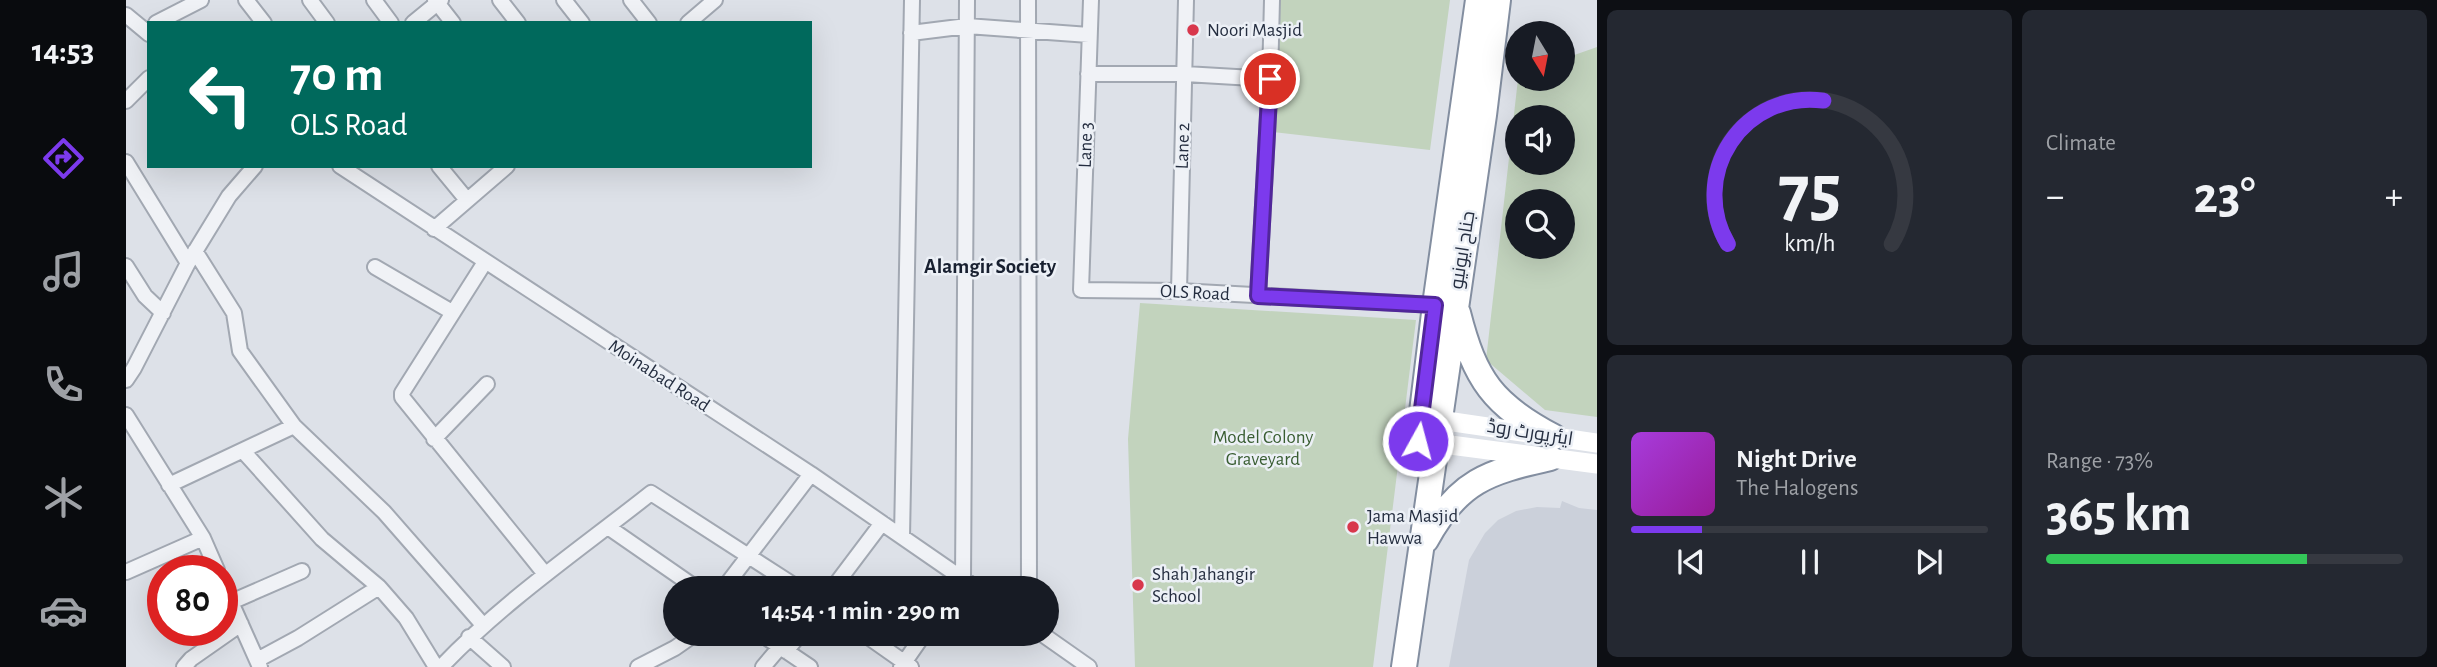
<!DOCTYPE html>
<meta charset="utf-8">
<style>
:root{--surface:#171b24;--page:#242831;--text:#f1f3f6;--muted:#9ea1a6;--line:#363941;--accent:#7c3aed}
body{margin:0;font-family:"Alegreya Sans",Cairo,sans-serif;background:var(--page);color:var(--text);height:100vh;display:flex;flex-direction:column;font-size:26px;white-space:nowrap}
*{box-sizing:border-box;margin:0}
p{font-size:23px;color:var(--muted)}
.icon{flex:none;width:38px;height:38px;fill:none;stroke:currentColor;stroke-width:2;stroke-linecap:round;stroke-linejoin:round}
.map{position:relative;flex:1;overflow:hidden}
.details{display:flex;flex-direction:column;gap:10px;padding:10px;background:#0d0f14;width:840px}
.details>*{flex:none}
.top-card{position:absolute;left:21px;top:21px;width:665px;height:147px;border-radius:0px;box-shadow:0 7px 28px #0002;background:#00695c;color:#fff;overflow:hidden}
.needle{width:46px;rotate:170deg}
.fabs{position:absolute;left:1379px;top:21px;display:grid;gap:14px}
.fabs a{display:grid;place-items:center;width:70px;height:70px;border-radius:50%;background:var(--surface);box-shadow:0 7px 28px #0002;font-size:35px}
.speed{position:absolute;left:21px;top:555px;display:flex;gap:14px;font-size:35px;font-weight:700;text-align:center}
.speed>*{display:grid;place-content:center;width:91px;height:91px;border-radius:50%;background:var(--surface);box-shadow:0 7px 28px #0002;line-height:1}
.speed .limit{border:10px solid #d22;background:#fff;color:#111}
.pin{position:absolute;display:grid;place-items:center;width:60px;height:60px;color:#fff;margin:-30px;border:4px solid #fff;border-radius:50%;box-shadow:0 2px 7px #0007}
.me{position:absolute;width:77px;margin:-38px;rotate:7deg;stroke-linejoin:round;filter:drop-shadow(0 0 5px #0008)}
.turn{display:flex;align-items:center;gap:24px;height:147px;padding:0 28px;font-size:32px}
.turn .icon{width:91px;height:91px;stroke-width:2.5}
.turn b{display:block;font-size:49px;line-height:60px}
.big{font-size:52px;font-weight:700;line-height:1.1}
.details .tile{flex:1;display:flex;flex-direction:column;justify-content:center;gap:10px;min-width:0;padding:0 24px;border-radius:10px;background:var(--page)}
.details .dial{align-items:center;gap:0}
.dial svg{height:182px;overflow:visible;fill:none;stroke:var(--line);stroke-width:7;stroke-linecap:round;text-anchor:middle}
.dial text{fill:var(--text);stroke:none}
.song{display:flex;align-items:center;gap:21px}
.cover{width:84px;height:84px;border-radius:10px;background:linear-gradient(135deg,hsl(280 70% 55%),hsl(300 70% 35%))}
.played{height:7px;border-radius:4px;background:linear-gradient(90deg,var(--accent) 20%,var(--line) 20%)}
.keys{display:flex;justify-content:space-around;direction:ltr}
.heat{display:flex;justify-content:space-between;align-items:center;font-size:38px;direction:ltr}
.charge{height:10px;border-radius:5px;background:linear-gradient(90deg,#34c759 73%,var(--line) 0)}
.details .tiles{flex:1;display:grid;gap:10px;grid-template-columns:repeat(2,1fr)}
.trip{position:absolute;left:537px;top:576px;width:396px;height:70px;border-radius:35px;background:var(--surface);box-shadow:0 7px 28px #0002;font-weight:700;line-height:70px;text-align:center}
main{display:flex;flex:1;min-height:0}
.tabs{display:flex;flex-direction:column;width:126px;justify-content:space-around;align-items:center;background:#090b0e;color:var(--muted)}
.tabs .icon{width:49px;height:49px}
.tabs .active{color:var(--accent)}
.tabs b{font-size:32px;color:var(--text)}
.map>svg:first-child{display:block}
</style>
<main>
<nav class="tabs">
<b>14:53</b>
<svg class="icon active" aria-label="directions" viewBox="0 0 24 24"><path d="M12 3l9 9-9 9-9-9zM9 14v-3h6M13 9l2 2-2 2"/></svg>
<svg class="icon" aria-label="music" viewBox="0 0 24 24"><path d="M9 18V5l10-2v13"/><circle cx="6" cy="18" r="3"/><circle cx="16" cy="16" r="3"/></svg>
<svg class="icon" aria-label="phone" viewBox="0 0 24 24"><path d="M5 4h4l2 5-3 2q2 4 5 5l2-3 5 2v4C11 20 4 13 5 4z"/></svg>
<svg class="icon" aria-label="climate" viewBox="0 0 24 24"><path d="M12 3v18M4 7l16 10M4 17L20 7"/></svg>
<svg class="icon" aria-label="car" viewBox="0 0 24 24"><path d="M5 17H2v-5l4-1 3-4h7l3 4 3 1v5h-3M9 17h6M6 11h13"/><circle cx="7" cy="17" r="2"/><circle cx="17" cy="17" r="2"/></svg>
</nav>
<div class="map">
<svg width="1471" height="667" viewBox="0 0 1471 667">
<rect width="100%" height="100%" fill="#dde1e8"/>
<path fill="#cbd0da" d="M1436,501L1453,508L1471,510V667H1323L1343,560L1359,533L1372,520L1390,511L1411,507L1434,508Z"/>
<path fill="#c2d3bd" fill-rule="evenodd" d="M1151,0H1324L1304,150L1147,132Z
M1471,47V417L1419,410L1360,360L1392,79H1437V59ZM1391,117H1437V163H1391ZM1391,201H1437V247H1391Z
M1014,303L1290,320L1247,667H1009L1002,439Z"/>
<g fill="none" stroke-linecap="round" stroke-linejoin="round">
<g stroke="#a2a8b2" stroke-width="18">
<path id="street" d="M120,0L138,23
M184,0L201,23
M248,0L265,23
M309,0L327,23
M374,0L392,23
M438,0L456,23
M505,0L523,23
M902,0L903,588
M965,0L955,290L1053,291L1309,305
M0,15L23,34
M30,23L75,0
M287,23L315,0
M562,23L589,0
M785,33L841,26L963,35
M962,74H1059L1144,79
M0,101L23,78
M0,162L62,263
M214,166L685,474L850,588
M313,166L341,200
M308,229L381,166
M69,251L108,313L114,351L168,426L258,512L357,625
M359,262L276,393V397L419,574
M0,266L19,296L37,313
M249,267L326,312
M1053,291L1060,0
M1132,296L1144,79L1146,0
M0,380L8,368L62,263L103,196L129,166
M0,415L77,538L91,570
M308,439L361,384
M118,452L196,539L253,587
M43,485L168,426
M482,527L570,588
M776,537L786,0
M0,572L77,538
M96,582L134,667
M598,588L685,474
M707,588L756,523
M830,588L837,579L841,0
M105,602L176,571
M635,634L684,667
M738,634L785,667
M916,634L963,667
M343,637L377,667
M660,651L674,634
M131,660L172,638L253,587L280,618L310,667
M58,667L65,659L115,624
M315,667C378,601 453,550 525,493L672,588
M512,667L549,648L569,634
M637,667L654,647
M775,667L798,634"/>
</g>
<g stroke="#838ea0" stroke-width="28">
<path id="highway" d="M1332,313C1349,380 1367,405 1428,437
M1290,461L1309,305L1352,0
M1300,540C1332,481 1362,472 1424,458
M1278,667L1358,115L1372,0"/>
</g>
<use href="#street" stroke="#f0f2f6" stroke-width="14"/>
<path stroke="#fff" stroke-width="19" d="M1300,418L1471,443
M1309,443L1471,464"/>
<use href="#highway" stroke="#fff" stroke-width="24"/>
</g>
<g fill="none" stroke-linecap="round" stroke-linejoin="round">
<g stroke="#51269a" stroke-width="18">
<path id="route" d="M1144,79L1132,296L1309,305L1292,441"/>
</g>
<use href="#route" stroke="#7c3aed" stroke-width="12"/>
</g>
<g fill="#d8374c" stroke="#ecf0f6" stroke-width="2.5">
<circle cx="1067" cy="30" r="7"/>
<circle cx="1227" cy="527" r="7"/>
<circle cx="1012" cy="585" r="7"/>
</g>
<g text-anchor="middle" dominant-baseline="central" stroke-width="5" stroke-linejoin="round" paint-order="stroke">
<g font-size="19" fill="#252e40" stroke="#ecf0f6" text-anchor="start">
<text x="1081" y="30">Noori Masjid</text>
<text x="1241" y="516">Jama Masjid<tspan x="1241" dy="22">Hawwa</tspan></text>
<text x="1026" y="574">Shah Jahangir<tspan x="1026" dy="22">School</tspan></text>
</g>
<g font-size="19" fill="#252e40" stroke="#ecf0f6">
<text transform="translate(960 145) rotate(-88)">Lane 3</text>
<text transform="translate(1057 146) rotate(-88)">Lane 2</text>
<text transform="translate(1337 250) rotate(-81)">جناح ایونیو</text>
<text transform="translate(1069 293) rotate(3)">OLS Road</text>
<text transform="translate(533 376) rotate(33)">Moinabad Road</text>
<text transform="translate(1404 433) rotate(9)">ایئرپورٹ روڈ</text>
</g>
<g font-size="19" fill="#395d32" stroke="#ecf0f6">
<text x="1137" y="437">Model Colony<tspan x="1137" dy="22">Graveyard</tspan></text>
</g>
<g font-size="21" font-weight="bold" fill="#182030" stroke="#ecf0f6">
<text x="864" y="266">Alamgir Society</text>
</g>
</g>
</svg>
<div class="fabs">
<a><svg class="needle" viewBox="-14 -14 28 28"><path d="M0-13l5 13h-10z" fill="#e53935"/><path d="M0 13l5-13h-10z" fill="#9ea1a6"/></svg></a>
<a><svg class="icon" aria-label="sound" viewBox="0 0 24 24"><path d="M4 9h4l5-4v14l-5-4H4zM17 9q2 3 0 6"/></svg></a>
<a><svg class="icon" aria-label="search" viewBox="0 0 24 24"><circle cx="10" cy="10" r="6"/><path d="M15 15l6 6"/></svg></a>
</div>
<div class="speed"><div class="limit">80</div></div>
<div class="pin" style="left:1144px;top:79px;background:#d93025"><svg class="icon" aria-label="arrive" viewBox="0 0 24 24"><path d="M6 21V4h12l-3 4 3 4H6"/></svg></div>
<svg class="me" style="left:1292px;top:441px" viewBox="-20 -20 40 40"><circle r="17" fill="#7c3aed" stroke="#fff" stroke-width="3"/><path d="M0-11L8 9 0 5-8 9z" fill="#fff"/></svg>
<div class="trip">14:54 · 1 min · 290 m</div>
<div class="top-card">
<div class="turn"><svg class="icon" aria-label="left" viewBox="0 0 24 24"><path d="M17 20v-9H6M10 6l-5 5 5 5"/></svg><div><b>70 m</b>OLS Road</div></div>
</div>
</div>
<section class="details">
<div class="tiles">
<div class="tile dial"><svg viewBox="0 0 100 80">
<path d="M14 69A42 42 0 1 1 86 69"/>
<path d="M14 69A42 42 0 0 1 56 6" stroke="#7c3aed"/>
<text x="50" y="56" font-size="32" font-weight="700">75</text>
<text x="50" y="72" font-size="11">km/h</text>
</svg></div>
<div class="tile"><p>Climate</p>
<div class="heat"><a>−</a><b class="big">23°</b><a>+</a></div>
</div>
<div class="tile">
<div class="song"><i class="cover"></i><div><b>Night Drive</b><p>The Halogens</p></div></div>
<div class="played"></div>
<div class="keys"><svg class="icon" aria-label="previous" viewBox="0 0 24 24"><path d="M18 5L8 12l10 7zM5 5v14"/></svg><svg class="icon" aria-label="pause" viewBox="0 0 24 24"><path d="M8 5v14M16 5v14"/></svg><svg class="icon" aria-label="next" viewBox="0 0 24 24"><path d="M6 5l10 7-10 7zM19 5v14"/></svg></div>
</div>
<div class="tile"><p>Range · 73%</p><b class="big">365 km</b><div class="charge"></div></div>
</div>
</section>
</main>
